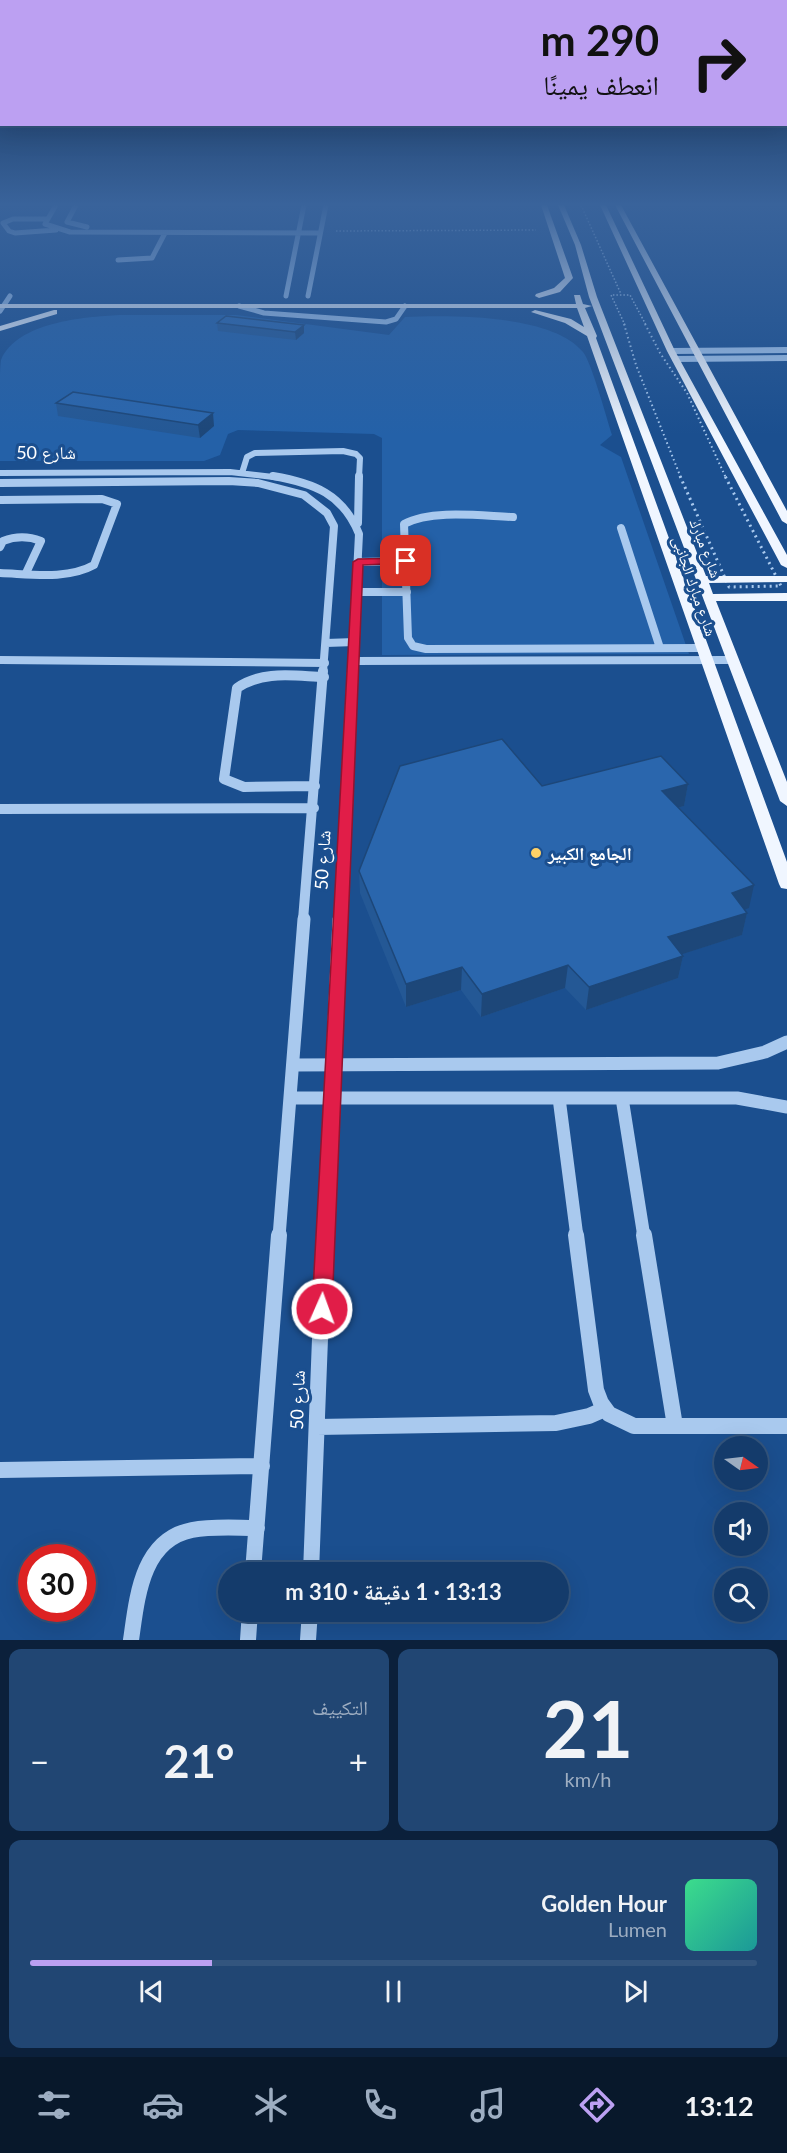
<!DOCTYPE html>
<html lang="ar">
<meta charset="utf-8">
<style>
:root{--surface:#143b6b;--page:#214673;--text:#f1f3f6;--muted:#9dadc1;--line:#33557e;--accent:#bca0f2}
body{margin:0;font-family:Lato,"Noto Naskh Arabic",sans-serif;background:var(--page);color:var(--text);direction:rtl;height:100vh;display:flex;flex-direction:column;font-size:22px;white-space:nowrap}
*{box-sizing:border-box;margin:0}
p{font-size:20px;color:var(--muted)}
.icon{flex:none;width:33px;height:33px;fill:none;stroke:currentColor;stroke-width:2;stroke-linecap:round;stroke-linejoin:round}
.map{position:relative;height:1640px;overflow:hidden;direction:ltr}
.drawer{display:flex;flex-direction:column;gap:9px;padding:9px;background:#0b203b;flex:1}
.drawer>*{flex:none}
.hud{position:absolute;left:0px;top:0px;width:788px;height:126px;box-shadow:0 6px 24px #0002,0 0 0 2px var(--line);direction:rtl;background:#bca0f2;color:#111;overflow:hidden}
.needle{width:39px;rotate:104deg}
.fabs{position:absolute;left:714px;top:1436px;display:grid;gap:12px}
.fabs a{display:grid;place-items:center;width:54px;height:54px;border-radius:50%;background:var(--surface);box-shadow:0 6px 24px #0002,0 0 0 2px var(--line);font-size:30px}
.speed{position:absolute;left:18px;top:1544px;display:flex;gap:12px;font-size:30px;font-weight:700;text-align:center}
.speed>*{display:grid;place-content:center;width:78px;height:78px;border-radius:50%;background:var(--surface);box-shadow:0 6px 24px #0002,0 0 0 2px var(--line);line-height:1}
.speed .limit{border:9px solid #d22;background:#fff;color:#111}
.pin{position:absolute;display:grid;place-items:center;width:51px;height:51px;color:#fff;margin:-26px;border-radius:12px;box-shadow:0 3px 9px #0006}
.me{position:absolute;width:66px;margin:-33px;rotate:2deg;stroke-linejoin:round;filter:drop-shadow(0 0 4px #0008)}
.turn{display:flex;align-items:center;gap:21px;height:126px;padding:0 30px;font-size:27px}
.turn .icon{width:78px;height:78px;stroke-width:2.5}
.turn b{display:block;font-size:42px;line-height:51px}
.big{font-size:45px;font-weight:700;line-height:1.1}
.drawer .tile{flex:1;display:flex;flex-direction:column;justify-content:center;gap:9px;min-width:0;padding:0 21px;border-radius:12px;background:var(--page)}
.drawer .dial{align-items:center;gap:0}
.dial b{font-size:78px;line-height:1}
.song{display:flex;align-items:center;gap:18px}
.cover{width:72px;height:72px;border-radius:9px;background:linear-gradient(135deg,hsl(150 70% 55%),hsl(180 70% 35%))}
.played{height:6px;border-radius:3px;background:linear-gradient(90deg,var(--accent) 25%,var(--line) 25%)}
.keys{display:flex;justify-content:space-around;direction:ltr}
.heat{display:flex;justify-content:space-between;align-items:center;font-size:33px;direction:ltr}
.drawer .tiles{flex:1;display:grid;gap:9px;grid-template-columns:1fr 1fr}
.tile:last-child{grid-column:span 2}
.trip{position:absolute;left:218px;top:1562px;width:351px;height:60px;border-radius:30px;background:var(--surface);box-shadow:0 6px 24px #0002,0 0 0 2px var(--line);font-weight:700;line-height:60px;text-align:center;direction:rtl}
.tabs{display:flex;height:96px;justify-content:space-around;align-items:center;background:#08182b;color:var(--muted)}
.tabs .icon{width:42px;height:42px}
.tabs .on{color:var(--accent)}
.tabs b{font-size:27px;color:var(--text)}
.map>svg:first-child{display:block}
</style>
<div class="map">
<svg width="787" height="1640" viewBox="0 0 787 1640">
<rect width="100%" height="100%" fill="#1b4f8f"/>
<path fill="#2461a8" d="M119,315H236L389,335L405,317C450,315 552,314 583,352C591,361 607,419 612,435L600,445L621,457L689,654L382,655V438L374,434L238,430L228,434L220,455L204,461H0C0,435 0,409 0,383C0,377 0,366 1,360C17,322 84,317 119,315Z"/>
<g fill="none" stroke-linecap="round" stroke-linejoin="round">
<path stroke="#a9c9ee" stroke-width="1.5" stroke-dasharray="1.5 2" stroke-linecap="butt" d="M581,205L621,294
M336,231L536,230
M625,325L611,295H630L646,325"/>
<path stroke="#a9c9ee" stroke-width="2" stroke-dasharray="1.5 3" stroke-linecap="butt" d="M624,324L636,365L681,478
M645,324L660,353L687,393L726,478"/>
<path stroke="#a9c9ee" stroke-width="3" stroke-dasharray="2 4" stroke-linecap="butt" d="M680,476L729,587L781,586L725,476"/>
<path stroke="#a9c9ee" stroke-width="5" d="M56,205L45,224L70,232L320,233
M76,205L67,222L87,227
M46,219H13L3,223L9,231L15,233L56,230
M118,260L152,258L165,233
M286,296L304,205
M308,296L326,205
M239,306L264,313L386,322L396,319L405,306
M0,311L10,296"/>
<path stroke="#a9c9ee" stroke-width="6" d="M671,351L787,350
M675,359L787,358
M0,473L230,472L282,478
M242,473L247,457L255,453L343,451L356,454L360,458L359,478"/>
<path stroke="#a9c9ee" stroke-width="8" d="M273,476C314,483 343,494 359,534L352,672
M0,483L229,481L258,483L304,495L327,513L334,526L323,672
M0,500L102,499L117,504L94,565C67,580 30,574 0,573
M513,517C482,516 432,509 404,524L408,638L413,646L426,649L701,648
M358,523L359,476
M621,528L660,648
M0,547L3,541C16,536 28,536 41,541L26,573
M358,562L406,561
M357,592H407
M326,643L355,642
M0,660L325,663
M354,661L732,660"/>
<path stroke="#a9c9ee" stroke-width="10" d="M315,786L244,787L224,779L237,688C263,670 294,676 324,677
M0,809L314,808
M303,920L323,671
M339,920L352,671"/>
<path stroke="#a9c9ee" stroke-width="13" d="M294,1065L718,1063L765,1052L787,1042
M291,1098H737L787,1107
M559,1098L577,1237
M622,1098L644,1237
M279,1237L304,919
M324,1237L339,919"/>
<path stroke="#a9c9ee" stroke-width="16" d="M576,1235L596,1390L601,1403L609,1414L634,1426H787
M644,1235L675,1426
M317,1427L556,1423L589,1416L605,1409
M0,1470L262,1466
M253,1572L279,1235
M311,1572L324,1235
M131,1640C137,1599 141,1540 192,1530C213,1526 236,1528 257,1528
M248,1640L250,1611
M308,1640L310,1611"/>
<path fill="#f0f6ff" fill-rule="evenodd" d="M541,205H547L573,278L560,292L539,298L535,296L536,294L554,288L565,278Z
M558,205H564L581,245L597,297L706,576H787V582L709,583L713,594L787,593V601H716L787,782V806L780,801L589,297L575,245Z
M600,205H606L675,351L787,555V568L781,565L667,351Z
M615,205H621L787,511V524L782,521Z
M574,295H580L583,304L592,306L585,308L597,336L596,338L787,862V889L781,888L779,884L587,336L565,323L531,312L535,310L571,319L584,327L577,308H0V304H576Z
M54,310H57V314L0,331V326Z"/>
</g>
<path fill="#245895" d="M217,323L304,333L296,340L218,331Z
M56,403L214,426L200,438L58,416Z
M688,784L684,806L678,808L749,908L744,909L747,913L742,935L682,954L683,956L678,978L586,1010L565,988L481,1017L461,990L406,1007L360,893L359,871L542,786Z"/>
<path fill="#1d4779" d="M304,325V333L296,340L295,332Z
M213,413L214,426L200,438L198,425Z
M688,784L684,806L658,813L662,791Z
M754,885L749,908L727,916L732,893Z
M747,913L742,935L664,960L668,937Z
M683,956L678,978L586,1010L589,987Z
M568,965L565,988L481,1017L482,994Z
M462,967L461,990L406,1007V984Z"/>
<path fill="#2a66ad" stroke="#1d4779" stroke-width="1.5" d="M226,316L304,325L295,332L217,323Z
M73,392L213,413L198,425L56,403Z
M502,739L542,786L661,756L688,784L662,791L754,885L732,893L747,913L668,937L683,956L589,987L568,965L482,994L462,967L406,984L359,871L400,766Z"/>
<linearGradient id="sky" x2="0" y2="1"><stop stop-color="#0f2b4f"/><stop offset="0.47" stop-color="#39639b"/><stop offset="1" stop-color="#39639b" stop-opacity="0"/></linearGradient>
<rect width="787" height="435" fill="url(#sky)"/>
<path fill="#e11d48" stroke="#92132f" stroke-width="1.5" d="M406,558L411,561L409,563L363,565L332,1309L329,1316L322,1318L315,1316L312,1309L353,562L358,559Z"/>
<circle fill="#ffd166" stroke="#1b4f8f" stroke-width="2" cx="536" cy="853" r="6"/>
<g text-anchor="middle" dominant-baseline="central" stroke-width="6" stroke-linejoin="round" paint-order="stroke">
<g font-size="15" fill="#fff" stroke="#1b4f8f">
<text transform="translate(706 548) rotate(69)">شارع مبارك</text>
<text transform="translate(695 586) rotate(71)">شارع مبارك الجانبى</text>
</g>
<g font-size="18" fill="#fff" stroke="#1b4f8f">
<text x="46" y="452">شارع 50</text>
<text transform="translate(322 860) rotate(-87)">شارع 50</text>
<text transform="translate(297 1400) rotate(-88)">شارع 50</text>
</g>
<g font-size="18" font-weight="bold" fill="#fff" stroke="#1b4f8f" text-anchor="start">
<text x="548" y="853">الجامع الكبير</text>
</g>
</g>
</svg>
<div class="fabs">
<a><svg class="needle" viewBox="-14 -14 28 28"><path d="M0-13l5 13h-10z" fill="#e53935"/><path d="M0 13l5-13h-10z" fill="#9dadc1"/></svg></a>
<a><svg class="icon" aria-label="sound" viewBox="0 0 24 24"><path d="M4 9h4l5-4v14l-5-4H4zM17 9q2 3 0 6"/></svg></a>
<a><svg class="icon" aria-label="search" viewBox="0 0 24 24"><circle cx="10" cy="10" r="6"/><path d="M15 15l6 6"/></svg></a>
</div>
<div class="speed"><div class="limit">30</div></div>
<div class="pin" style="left:406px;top:561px;background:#d93025"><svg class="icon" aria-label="arrive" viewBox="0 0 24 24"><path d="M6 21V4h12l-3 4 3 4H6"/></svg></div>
<svg class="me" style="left:322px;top:1309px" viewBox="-20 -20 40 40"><circle r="17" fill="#e11d48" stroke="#fff" stroke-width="3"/><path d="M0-11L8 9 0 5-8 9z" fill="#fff"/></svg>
<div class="trip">13:13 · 1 دقيقة · 310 m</div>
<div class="hud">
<div class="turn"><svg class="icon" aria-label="right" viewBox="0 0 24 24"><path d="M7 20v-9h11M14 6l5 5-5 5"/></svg><div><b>290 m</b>انعطف يمينًا</div></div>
</div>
</div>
<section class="drawer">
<div class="tiles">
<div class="tile dial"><b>21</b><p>km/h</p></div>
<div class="tile"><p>التكييف</p>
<div class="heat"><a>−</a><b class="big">21°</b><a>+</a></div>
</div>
<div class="tile">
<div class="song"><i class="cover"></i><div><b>Golden Hour</b><p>Lumen</p></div></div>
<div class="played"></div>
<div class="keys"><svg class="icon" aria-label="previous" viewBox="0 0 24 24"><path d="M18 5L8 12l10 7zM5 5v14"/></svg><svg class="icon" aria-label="pause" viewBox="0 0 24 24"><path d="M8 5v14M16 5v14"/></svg><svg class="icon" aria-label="next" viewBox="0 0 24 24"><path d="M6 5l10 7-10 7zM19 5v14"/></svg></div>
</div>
</div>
</section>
<nav class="tabs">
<b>13:12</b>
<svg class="icon on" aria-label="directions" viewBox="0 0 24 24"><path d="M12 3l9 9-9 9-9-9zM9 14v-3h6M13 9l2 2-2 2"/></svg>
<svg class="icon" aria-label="music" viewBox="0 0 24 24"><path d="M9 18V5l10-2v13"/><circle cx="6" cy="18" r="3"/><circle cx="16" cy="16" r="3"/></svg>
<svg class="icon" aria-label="phone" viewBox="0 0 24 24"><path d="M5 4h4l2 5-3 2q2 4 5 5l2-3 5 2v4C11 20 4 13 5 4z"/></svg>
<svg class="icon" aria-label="climate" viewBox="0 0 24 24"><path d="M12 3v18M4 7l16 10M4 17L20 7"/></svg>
<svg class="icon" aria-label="car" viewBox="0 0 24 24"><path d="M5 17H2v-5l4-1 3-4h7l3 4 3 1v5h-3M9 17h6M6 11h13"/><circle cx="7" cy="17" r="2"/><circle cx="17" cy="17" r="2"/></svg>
<svg class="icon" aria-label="filters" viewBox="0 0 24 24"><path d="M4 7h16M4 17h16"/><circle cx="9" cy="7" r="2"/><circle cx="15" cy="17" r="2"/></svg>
</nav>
